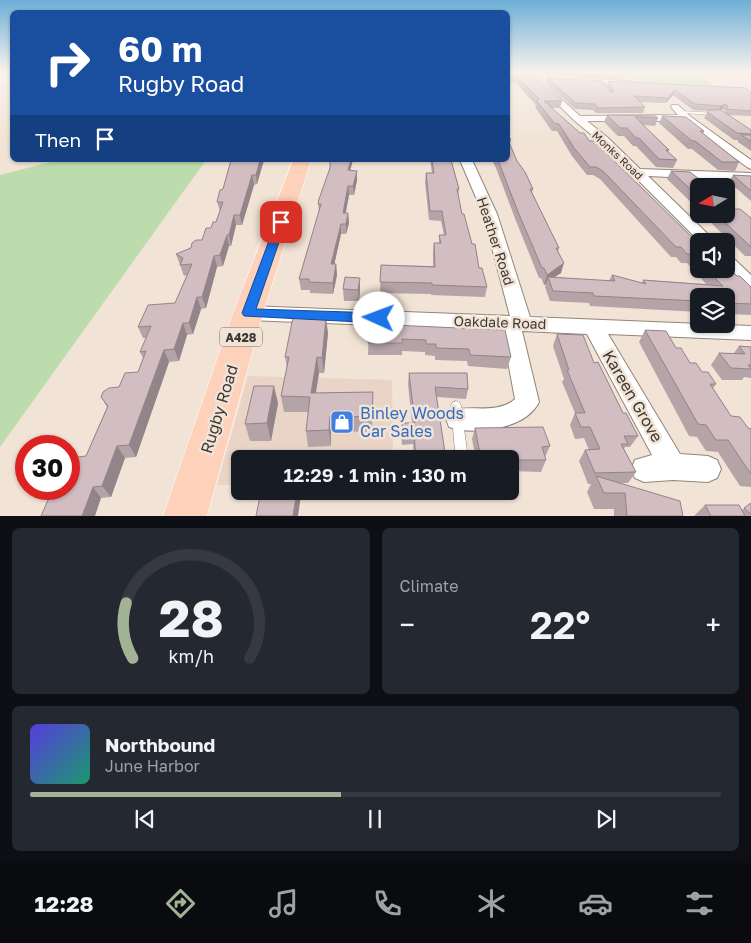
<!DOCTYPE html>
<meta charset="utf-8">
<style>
:root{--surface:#171b24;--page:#242831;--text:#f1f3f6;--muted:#9ea1a6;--line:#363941;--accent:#a1b394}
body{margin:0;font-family:"Golos Text",sans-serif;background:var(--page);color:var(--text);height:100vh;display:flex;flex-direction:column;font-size:19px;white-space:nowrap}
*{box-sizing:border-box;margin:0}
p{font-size:16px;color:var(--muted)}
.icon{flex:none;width:28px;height:28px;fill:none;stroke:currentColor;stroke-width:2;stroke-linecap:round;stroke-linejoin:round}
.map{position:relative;height:516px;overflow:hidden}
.panel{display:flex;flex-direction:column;gap:12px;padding:12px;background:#0d0f14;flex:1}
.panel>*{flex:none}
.banner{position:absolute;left:10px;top:10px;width:500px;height:152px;border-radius:8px;box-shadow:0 1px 4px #0004;background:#1a4fa0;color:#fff;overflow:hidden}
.needle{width:32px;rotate:260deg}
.tools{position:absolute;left:690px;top:178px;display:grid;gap:10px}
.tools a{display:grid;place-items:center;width:45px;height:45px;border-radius:8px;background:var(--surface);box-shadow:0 1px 4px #0004;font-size:25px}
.speed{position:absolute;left:15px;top:435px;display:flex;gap:10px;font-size:25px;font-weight:700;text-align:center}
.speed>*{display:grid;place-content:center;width:65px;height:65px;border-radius:50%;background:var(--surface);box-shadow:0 1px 4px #0004;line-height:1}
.speed .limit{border:8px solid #d22;background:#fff;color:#111}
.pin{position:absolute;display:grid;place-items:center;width:42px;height:42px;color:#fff;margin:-21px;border-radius:10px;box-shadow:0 2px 8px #0006}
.me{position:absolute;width:55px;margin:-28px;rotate:272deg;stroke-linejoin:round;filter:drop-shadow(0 0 4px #0008)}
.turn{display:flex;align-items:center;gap:18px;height:105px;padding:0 25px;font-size:22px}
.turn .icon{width:65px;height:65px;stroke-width:2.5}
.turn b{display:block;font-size:35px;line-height:42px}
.then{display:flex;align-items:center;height:48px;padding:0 25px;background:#0003;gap:10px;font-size:19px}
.big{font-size:38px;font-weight:600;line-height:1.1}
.panel .tile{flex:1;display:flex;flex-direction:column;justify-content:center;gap:8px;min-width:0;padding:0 18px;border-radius:8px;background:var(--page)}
.panel .dial{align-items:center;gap:0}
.dial svg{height:130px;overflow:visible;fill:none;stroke:var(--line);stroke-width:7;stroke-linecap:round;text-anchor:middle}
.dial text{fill:var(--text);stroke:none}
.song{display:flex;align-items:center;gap:15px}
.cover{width:60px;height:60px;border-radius:8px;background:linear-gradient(135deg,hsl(250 70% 55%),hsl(160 70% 35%))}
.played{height:5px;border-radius:2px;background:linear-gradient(90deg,var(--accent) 45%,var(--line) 45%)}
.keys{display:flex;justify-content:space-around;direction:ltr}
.heat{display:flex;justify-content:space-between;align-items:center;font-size:28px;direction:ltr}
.panel .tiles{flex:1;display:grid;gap:12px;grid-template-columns:1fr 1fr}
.tile:last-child{grid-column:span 2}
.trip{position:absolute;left:231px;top:450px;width:288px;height:50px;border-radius:8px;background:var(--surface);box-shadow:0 1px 4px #0004;font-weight:600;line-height:50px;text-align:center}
.dock{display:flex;height:80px;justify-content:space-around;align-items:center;background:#090b0e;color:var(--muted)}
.dock .icon{width:35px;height:35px}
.dock .active{color:var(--accent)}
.dock b{font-size:22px;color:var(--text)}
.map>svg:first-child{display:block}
</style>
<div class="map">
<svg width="751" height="516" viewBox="0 0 751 516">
<rect width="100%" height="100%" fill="#f1e3d5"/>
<path fill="#e9d4c6" d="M248,376L392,380L393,459H240V485H217Z"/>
<path fill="#bddcad" d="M625,72H718L722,76L702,77L714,86L641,83Z
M58,160H206L0,447V175Z"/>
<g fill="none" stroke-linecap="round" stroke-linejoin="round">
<g stroke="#928579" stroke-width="1">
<path id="service" d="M681,111L717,113L719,114L717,115L680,113V111Z
M456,401L460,403L461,406L467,451L465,455L461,457L457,455L455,451L451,406L452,403Z"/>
</g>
<g stroke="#928579" stroke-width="2">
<path id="minor" d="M524,72H531L580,116L678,115L671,107L672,105H678L691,117L751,160V169L747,167L684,121H587L607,137L640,169L751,173V181L648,176L715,241H699L599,141L575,121Z
M577,78L630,81L634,83L630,85L580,82H577Z
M460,160H472L497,214L530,317L751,326V340L608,334L680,454L708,456L717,460L721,469L717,478L708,482L673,480L644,482L635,478L631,469L635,460L652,455L587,334L522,331L539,402C526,429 475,436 449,427L446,419L449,411C470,404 497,415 515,399L502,330L248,320L241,318L239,313L241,308L248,306L510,316L483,214Z
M726,256L732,257L751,275V291L745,289L724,269H726Z"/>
</g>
<g stroke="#fff" stroke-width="1">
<path id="primary" d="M293,160H311L263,313L207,516H163L233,313Z"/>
</g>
<use href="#service" fill="#fff" fill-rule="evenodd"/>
<use href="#minor" fill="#fff" fill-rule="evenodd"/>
<use href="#primary" fill="#fed1ba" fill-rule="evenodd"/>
</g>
<path fill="#b4a3a7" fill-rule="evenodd" d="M508,72H524L523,74L508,73L509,75L532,76L562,101L560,108H551L589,141L699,244V269H726L737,276L751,287V315L726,314V296H699V312L590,306L589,303L550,301L545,287L546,284L544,285L541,278H539L516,221L496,168L492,160H508V135L511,140L510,145L517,161L533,189L532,193L559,248L558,252L561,273L554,277L609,281L612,275L642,283L643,280L706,284L687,263H681L676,257H671L600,179L593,175H587L572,156L557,131H552L535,107L536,105L516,83H508Z
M533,72H624L626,73L624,79L537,74Z
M547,78L611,93L607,86L608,81L751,92V116L727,115L751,134V151L738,142V140H734L704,118L708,111L693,110L673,95L666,103L639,102L645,107L643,113H596L593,110L575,109L546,83ZM723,109L725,111L724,113L720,110Z
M607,115L658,118L655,126L643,125L669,150L668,152L677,160L673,168L656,167L636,146H633L624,136H618L604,122Z
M662,116L704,131L703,134L739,162L735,171L718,170L692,149H688L659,123Z
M264,160L257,184L254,185L242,225H236L231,246H229L223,266L217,267L206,308L201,309L193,334L187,335L179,361L169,362L136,457L125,458L111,497L101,498L49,496L45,492L86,456L107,407L101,397L119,387L138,372L143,358L140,352L146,338H143L138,327L175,303L187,275L184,276L176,254L191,248L202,240L211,228L216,222L220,211L217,202L223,189Z
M430,160H451L459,189L458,196L462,214L479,268L487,287L485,297L431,295V294L380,293L381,265L433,266V253L434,243H439V235H444L441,221L429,220L425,182L426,173H432Z
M330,168L357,171V180L354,195H349L345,213H348L349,223L346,234H341L334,264H336L337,275L333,294L310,293V290H301L299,279L319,212L318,204Z
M671,171L699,186V210L667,179Z
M733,175L751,176V201L729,182Z
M702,214H726L751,218V256H745Z
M343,289H360L359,301H344Z
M369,324L511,357L507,369L468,366L467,361L435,360V356L425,355V352L402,351V355H368Z
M645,330L676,348L690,363L716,384L713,388L731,416L748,428L751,429V487L740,486L718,452L706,451L697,437L689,436L639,342Z
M328,333L324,373H319L316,393L373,392L372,432L331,431V446L308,447L306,431L308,412H284L281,396L287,368L285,357Z
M557,334L594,363L623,413L638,436L630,447H625L624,449L636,472L628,483H622L683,516H614V509H594L587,492L591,484H588L579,461L585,450H589L584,438L575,439L570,425L575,413L562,382L564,379L553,346Z
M739,346L751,347V378L744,377L742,380H722L711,365L719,353H734Z
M409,373L468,389L466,399L436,397L446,459H414L413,444L402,445L401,433L402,423H412L408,384Z
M278,403L271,441H250L245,424Z
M475,428L550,446L545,457L546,460L541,472L510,471V459H476L472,439Z
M261,491H349L348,495H301Z
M462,491H482L481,493L462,492Z
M751,503V516H694L705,505L742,510Z"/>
<path fill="#928488" d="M675,90L673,95L666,103L668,98Z
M725,104L723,109L718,111L721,106Z
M260,160H264L257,184L256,175Z
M351,160H353L348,179V170Z
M357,171V180L354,195L353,186Z
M252,175L254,185L242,225L240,215Z
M348,186L349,195L344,223L343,213Z
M348,213L349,223L346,234V224Z
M234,215L236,225L231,246L229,235Z
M341,224V234L332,275L331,264Z
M227,235L229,246L223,266L220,255Z
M214,256L217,267L206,308L202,297Z
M564,263L561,273L549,281L548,277L546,284L544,285L547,275Z
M336,264L337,275L333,294V283Z
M360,278V289L359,301L358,290Z
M197,297L201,309L193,334L189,323Z
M326,318L328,333L324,373L322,358Z
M183,323L187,335L179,361L174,349Z
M164,350L169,362L136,457L129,445Z
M317,357L319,373L313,408L311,393Z
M274,386L278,403L271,441L267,423Z
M330,416L331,431V446L329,430Z
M117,446L125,458L111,497L102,486Z
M93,487L101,498L95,516H82Z
M297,491H300L301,495L298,516H293Z"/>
<path fill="#d1bdc2" stroke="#928488" d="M508,72L509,75L532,76L562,101H544L580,133H584L589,141H594L699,244V261L692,254H687L681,247H676L603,171L596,167H590L574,148L559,124L554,123L537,101L539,99L517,77H508Z
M601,72H624L626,73Z
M547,78L602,81L611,93L614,91L608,81L745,88L751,92V111L726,109L728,106L725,104L721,106L695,104L675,90L668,98L634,96L645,107L598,108L595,104L576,103Z
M709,110H721L751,130V134L737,133L707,112Z
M607,115L655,116L658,118L635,117L669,150H666L677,160L659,159L639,138H636L627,128H620Z
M662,116L686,117L704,131H700L739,162H722L695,141H692Z
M508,135L511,140H508L517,161L525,172L533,189H530L559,248H556L564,263L547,275L544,268H542L518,212L498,160H508Z
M741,135H751V141Z
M231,160H260L256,175H252L240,215H234L229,235H227L220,255L214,256L202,297H197L189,323H183L174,349L164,350L129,445L117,446L102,486L93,487L82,516H41L52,491L45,492L46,489H69V458L86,456L108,406L101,397L103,392L109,388L119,387L125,373L138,372L146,351L140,352L151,326L138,327L148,305L175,303L192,264L180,265L183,258L176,254L191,248L192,243L196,240H202L206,228H211L213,222H216L223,202H217L220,190L223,189Z
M330,160H351L348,170L357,171L353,186H348L343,213H348L346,224H341L331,264H336L333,283L309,282V279H299L321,204H318L319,199L330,168Z
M432,160H451L459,189H457L462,214H464L472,244H475L479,268H482L487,287L432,285V283L380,282L381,265L435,267L434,243H441L439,235H446L442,211H430L426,173H434Z
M671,171L690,172L708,186H699V197Z
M733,175L751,176V191Z
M726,209H740L751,218V247L716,214H726Z
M726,265L737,276H740L751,287V304L726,303V296H699V301L594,296L593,293L553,291L548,277L615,281L612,275L646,284L643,280L723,286L706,269H726Z
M345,277L360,278L358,290L343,289Z
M293,317L326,318L322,358L317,357L311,393L373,392L372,417L330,416L329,430L306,431L310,397L281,396L289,357H285Z
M369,324L505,330L511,357L470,355L469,349L436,348V344H426V340L402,339V343H368Z
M645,330L666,331L676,348H681L690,363H696L702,372H708L716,384H710L731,416L740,417L748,428L751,429V474L728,440H716L706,425L698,424Z
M557,334L583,335L594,363L598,362L623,413H626L638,436H624L628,444H621L636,472L595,473L585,450L600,449L590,427H581L575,413H585L567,370H569Z
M739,346L751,347V365H748L751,369L731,368L719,353L745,354Z
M409,373H467L468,389L435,387L446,459H416L414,434H403L402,423H415Z
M254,386H274L267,423L245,424Z
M543,427L550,446L542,447L546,460H510V459H481L475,428Z
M596,476L680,501L683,516H627L625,493H604Z
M261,491H297L293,516H256Z
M751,503V514L744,508Z
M705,505H739L745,516H711Z"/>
<linearGradient id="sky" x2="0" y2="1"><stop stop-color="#6dafd7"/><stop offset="0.5" stop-color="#f9f2ec"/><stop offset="1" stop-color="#f9f2ec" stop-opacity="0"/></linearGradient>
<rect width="751" height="144" fill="url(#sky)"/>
<path fill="#1a73e8" stroke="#114b97" d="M281,218L286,222L256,309L379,313L384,314L386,318L384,321L379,323L244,316L242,313L276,222Z"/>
<defs>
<g id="shop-square" transform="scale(1.25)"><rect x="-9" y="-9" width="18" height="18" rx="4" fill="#3f7fe0" stroke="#f1e3d5"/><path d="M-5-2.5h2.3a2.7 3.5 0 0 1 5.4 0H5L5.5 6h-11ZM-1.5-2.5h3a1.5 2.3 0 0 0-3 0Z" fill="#fff"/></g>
</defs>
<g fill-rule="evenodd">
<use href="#shop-square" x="342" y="422"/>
</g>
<g text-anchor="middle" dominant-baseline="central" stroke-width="5" stroke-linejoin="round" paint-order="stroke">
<g font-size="11" fill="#3f3934" stroke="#f1e3d5">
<text transform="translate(618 155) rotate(43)">Monks Road</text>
</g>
<rect fill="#f1e3d5" stroke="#746c64" stroke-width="1" x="220" y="327.5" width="42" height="19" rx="4"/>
<g font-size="12" font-weight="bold" fill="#3f3934">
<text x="241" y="337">A428</text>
</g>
<g font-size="14" fill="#3f3934" stroke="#f1e3d5">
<text transform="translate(496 241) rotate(72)">Heather Road</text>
<text transform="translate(500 322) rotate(2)">Oakdale Road</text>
</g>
<g font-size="16" fill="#3f3934" stroke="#f1e3d5">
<text transform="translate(633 396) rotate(60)">Kareen Grove</text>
<text transform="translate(219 409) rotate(-73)">Rugby Road</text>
</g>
<g font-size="16" fill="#366cbe" stroke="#f1e3d5" text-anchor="start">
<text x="360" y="413">Binley Woods<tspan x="360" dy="18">Car Sales</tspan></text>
</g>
</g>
</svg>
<div class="tools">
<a><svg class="needle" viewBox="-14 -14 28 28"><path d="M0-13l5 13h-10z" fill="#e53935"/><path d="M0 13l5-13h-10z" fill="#9ea1a6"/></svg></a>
<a><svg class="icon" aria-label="sound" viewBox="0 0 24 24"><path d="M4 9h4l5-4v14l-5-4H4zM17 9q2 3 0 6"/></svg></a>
<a><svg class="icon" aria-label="layers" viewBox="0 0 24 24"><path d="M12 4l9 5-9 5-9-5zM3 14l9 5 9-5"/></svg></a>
</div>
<div class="speed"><div class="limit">30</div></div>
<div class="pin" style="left:281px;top:222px;background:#d93025"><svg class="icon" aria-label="arrive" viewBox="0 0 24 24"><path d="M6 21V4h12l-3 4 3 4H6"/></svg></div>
<svg class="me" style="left:379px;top:318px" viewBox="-20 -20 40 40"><circle r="19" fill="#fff"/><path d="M0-13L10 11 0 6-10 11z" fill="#1a73e8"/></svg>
<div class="trip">12:29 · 1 min · 130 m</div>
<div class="banner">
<div class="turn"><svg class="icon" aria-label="right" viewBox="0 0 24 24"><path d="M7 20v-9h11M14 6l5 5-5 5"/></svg><div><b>60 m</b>Rugby Road</div></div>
<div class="then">Then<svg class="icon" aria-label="arrive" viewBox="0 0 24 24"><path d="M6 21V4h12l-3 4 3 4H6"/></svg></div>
</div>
</div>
<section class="panel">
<div class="tiles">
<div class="tile dial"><svg viewBox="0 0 100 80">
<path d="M14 69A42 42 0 1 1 86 69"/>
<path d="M14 69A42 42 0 0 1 10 35" stroke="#a1b394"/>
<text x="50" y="56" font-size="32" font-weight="700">28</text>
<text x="50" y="72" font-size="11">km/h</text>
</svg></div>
<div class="tile"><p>Climate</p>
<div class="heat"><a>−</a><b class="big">22°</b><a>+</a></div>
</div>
<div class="tile">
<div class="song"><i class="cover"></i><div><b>Northbound</b><p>June Harbor</p></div></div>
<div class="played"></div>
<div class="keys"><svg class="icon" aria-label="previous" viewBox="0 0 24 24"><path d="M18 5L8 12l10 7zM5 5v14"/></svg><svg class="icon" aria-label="pause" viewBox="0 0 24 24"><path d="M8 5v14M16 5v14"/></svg><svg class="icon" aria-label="next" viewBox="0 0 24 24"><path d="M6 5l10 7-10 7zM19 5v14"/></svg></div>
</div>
</div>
</section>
<nav class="dock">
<b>12:28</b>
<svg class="icon active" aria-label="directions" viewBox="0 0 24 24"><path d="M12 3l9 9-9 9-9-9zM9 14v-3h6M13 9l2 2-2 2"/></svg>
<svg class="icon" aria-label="music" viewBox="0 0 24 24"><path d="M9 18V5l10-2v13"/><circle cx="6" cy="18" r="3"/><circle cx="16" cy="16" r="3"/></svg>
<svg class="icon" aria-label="phone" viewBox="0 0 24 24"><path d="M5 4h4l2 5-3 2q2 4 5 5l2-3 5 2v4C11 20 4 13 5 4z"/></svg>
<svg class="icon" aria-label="climate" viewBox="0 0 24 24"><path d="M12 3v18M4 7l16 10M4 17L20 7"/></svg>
<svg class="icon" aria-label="car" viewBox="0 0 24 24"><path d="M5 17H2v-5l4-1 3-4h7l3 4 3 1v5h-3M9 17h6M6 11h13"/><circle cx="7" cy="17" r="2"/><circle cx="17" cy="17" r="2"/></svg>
<svg class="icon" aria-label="filters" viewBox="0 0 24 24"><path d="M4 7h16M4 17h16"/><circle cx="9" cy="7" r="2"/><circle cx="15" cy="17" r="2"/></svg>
</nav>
